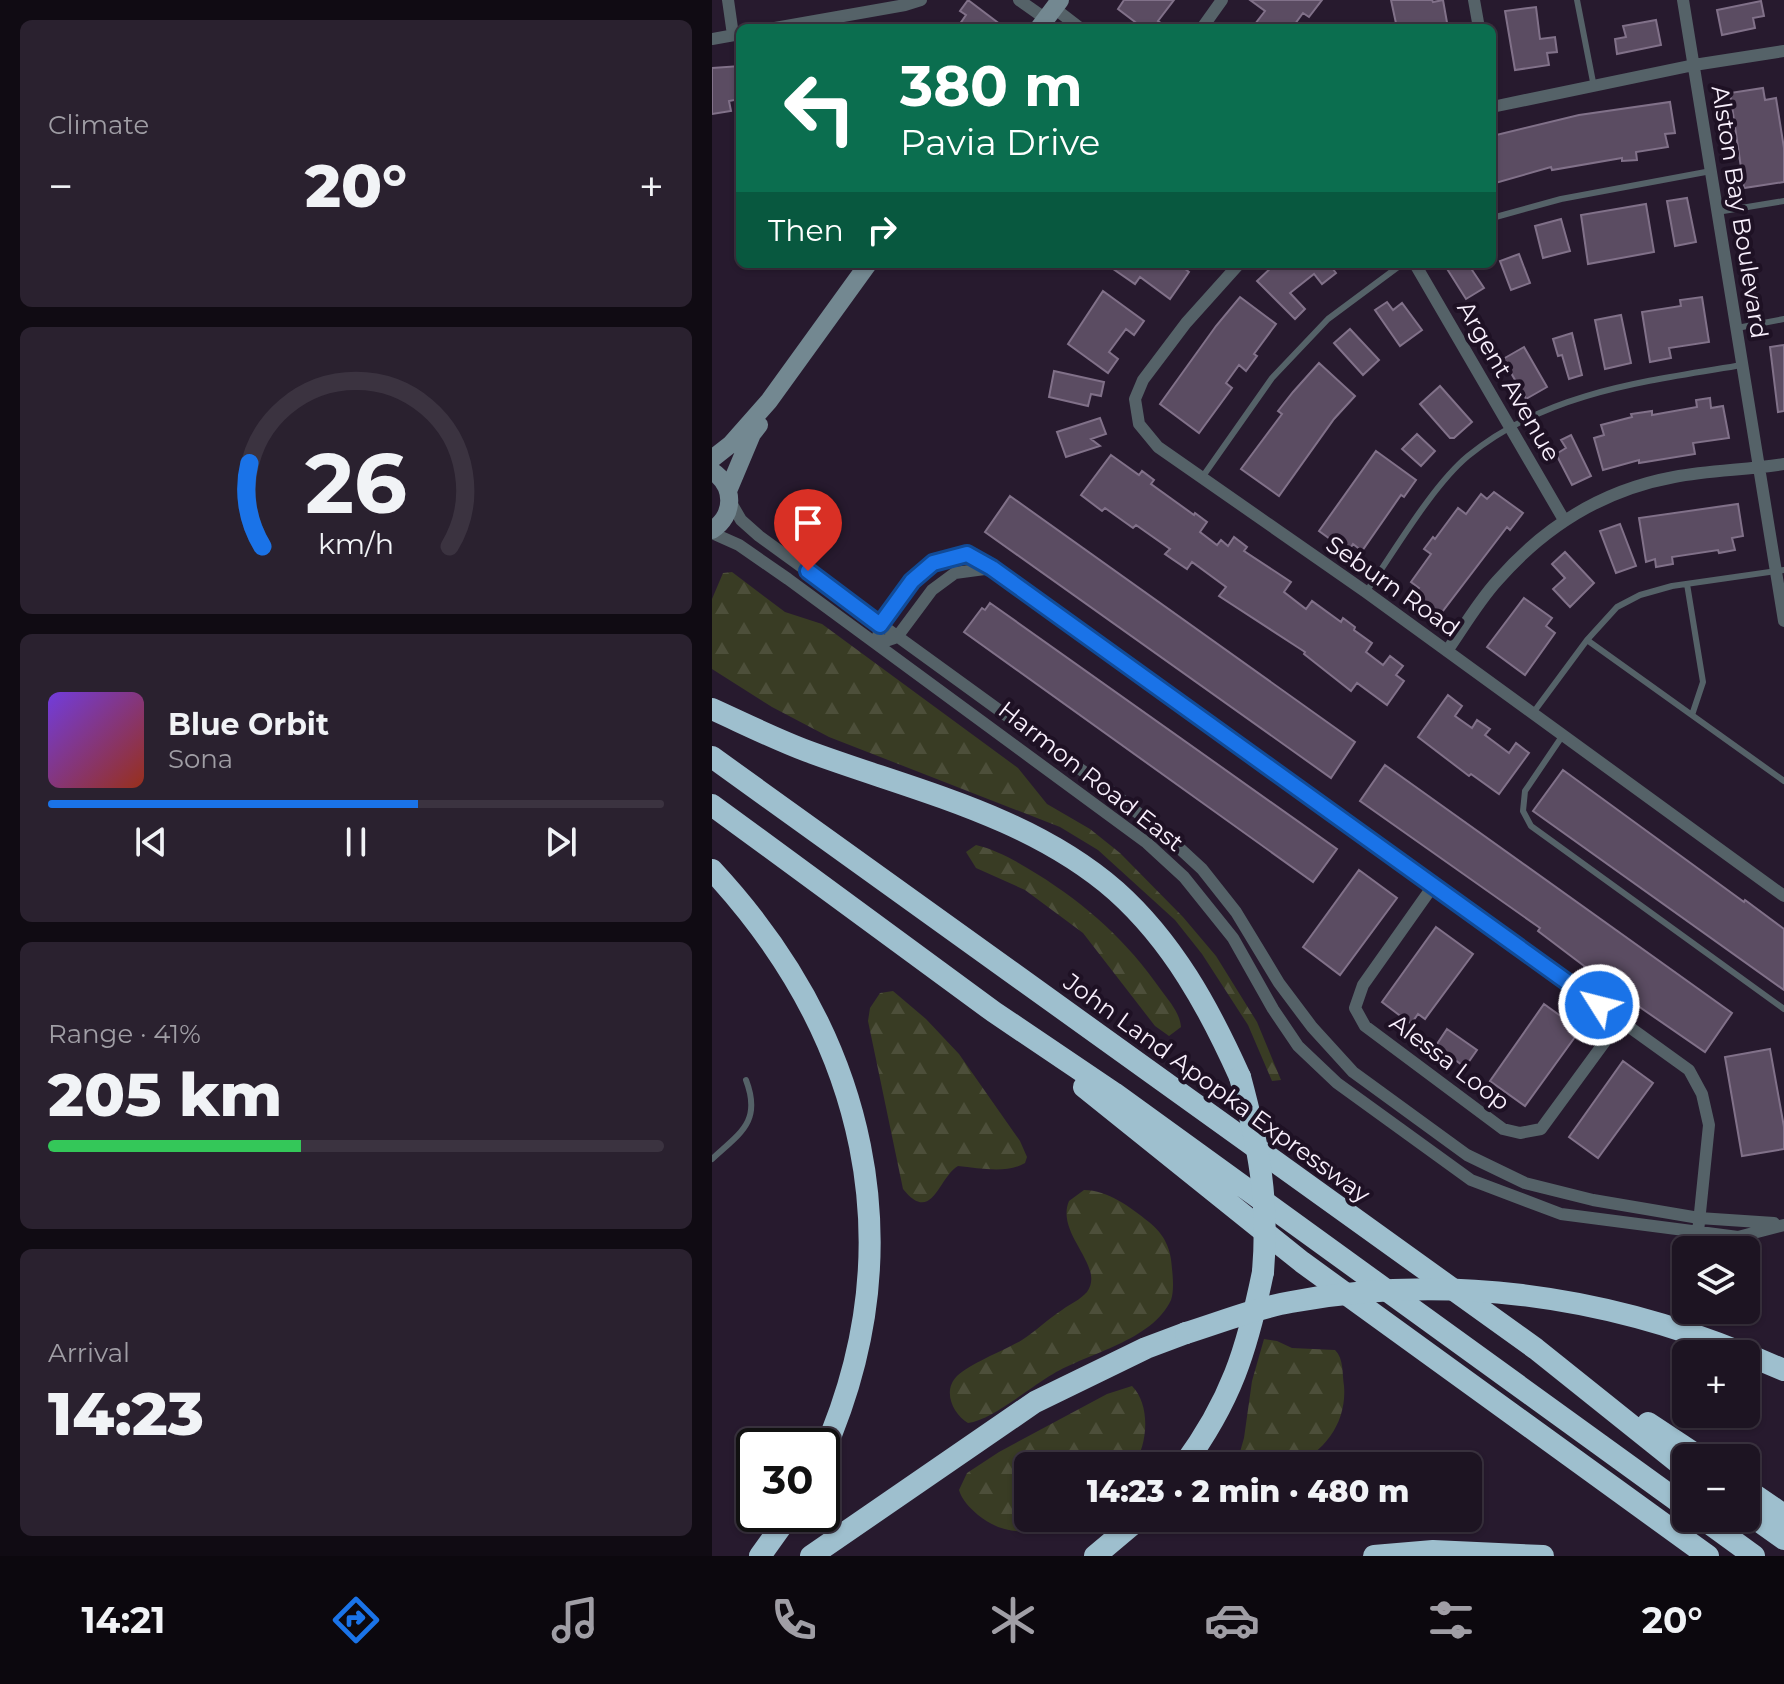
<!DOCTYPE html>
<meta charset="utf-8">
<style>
:root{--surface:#1d1422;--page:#2a212f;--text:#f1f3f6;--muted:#a09ea5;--line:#3b3340;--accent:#1a73e8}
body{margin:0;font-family:Montserrat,sans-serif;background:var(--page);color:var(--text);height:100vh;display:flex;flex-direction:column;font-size:30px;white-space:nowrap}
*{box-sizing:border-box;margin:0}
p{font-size:26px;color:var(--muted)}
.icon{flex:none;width:44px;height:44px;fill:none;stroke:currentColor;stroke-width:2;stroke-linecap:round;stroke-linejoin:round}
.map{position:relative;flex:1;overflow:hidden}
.panel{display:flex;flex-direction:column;gap:20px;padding:20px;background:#100b13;width:712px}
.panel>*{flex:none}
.top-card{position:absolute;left:24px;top:24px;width:760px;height:244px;border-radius:12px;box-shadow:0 2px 6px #0004,0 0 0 2px var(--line);background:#0b6e4f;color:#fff;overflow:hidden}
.buttons{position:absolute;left:960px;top:1236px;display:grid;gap:16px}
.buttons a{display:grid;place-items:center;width:88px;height:88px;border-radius:12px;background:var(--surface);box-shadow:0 2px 6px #0004,0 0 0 2px var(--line);font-size:40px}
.speed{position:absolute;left:24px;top:1428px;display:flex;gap:16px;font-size:40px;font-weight:700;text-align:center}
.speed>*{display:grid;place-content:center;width:104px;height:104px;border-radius:50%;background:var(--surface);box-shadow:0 2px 6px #0004,0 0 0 2px var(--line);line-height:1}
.speed .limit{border:4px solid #111;border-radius:12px;background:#fff;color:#111}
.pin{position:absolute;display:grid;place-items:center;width:68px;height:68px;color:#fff;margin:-82px -34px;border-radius:50% 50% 50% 0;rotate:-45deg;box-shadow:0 0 8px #0007}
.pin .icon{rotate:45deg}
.me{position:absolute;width:88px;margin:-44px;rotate:306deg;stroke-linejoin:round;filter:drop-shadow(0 0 6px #0008)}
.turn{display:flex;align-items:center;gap:28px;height:168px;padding:0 32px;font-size:36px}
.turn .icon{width:104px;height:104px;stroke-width:2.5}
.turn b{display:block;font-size:56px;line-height:68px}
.then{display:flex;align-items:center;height:76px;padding:0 32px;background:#0003;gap:16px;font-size:30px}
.big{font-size:60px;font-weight:800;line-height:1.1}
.panel .card{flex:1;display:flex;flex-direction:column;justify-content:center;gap:12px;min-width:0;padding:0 28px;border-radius:12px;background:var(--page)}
.panel .dial{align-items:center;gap:0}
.dial svg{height:208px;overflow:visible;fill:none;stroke:var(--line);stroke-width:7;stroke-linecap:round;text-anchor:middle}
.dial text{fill:var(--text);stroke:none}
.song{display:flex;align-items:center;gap:24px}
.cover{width:96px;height:96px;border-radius:12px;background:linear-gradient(135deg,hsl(260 70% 55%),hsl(10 70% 35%))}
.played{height:8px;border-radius:4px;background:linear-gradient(90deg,var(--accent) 60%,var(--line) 60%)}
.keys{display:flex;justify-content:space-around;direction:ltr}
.heat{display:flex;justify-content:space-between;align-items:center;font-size:44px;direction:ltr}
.charge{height:12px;border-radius:6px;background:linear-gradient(90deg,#34c759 41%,var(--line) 0)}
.trip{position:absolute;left:302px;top:1452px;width:468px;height:80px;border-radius:12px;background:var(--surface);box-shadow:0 2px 6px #0004,0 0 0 2px var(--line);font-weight:800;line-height:80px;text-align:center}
.dock{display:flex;height:128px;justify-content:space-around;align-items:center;background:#0c080e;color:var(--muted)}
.dock .icon{width:56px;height:56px}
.dock .selected{color:var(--accent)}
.dock b{font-size:36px;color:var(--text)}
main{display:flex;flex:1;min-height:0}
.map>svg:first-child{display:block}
</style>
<main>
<section class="panel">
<div class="card"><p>Climate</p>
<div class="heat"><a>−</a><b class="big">20°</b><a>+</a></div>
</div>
<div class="card dial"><svg viewBox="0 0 100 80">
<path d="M14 69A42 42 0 1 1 86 69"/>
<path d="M14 69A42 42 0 0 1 9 37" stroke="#1a73e8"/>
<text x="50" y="56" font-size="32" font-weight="700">26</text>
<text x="50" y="72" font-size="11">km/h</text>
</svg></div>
<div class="card">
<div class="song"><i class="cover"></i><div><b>Blue Orbit</b><p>Sona</p></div></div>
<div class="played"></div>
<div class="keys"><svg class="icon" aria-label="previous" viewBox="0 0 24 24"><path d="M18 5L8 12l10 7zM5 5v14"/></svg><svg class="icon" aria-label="pause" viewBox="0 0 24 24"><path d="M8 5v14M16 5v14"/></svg><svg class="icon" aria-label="next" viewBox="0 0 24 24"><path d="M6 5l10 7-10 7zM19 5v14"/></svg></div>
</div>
<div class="card"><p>Range · 41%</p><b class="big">205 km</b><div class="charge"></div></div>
<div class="card"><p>Arrival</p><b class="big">14:23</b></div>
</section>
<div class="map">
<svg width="1072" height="1556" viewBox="0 0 1072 1556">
<defs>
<pattern id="forest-firs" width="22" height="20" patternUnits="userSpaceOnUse" patternTransform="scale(2)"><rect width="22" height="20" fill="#393c24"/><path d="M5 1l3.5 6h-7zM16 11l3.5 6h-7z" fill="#4d4f3a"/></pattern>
</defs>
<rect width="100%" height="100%" fill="#271a2e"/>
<path fill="url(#forest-firs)" d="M20,572L73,612L110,624L306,768L335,804L378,829L408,853L471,917L504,956L545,1022L569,1080L560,1081L536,1025L490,954L463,920L386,850L348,827L117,737L60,707L0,669V599L11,573Z
M264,845C285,850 306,862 325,874C375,905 415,941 449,990C457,1001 468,1013 469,1027L457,1036L443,1026L371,933L313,890L264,868L254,852Z
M181,991L214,1019L247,1054L308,1141L315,1157L313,1163C294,1174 268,1168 246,1166C226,1178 220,1225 191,1189L156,1021L158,1008L168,993Z
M372,1190C396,1190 418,1207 437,1222C453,1235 459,1249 460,1269C461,1278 462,1291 459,1300C440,1341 376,1353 341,1374C318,1387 280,1420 256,1423C241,1414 230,1391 245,1376C259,1363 293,1350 310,1340C324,1331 336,1319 350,1310C358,1304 368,1300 375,1292C394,1266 343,1234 357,1201Z
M552,1339L565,1341L580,1348L623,1350C632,1359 630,1373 632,1386C635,1421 614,1452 581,1465C569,1470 538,1466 524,1466L532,1438L540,1381Z
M420,1386C439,1405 436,1445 421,1466H316V1518H358L355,1521C324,1535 293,1537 266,1515C258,1508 250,1500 247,1490L255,1473L287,1452L395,1394Z"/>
<path fill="#5b4c62" stroke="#817189" stroke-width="2" d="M256,0L293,28H245L254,15L248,11Z
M412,0H462L446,21L456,28H431L406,9Z
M538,0H610L597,17L591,13L580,28H540L553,11Z
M679,0H720L721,2L731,0L736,28H685Z
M1049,1L1052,16L1041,18L1043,28L1010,35L1005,10Z
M824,7L828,39L843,37L845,52L835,53L837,65L803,70L793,11Z
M944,20L949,45L905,54L903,39L914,37L911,26Z
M28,66V99L17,101L19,111L0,114V68Z
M1051,88L1053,100L1064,98L1072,148V182L1032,188L1018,93Z
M958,102L963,133L953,134L956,147L924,152L925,160L910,161V158L840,170L839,167L780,184V136L867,115Z
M975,198L984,242L963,246L955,201Z
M934,204L942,252L876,264L869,215Z
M849,219L858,251L831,258L823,226Z
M807,254L818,283L799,290L788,261Z
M394,264H467L477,272L458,299L428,277L423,284Z
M563,264H617L624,273L610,284L602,274L578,293L593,309L583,319L545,281Z
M732,264H756L772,288L754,299Z
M391,291L432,321L422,335L414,329L397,352L406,359L396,373L356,344Z
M528,297L564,324L542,354L545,356L534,371L527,365L514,383L520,388L487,433L448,404L504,326Z
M990,297L997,342L957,348L959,358L938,362L930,312L969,306L968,300Z
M675,302L681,310L690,303L710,330L688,346L663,310Z
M909,315L919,363L893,369L883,320Z
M638,329L667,360L651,375L622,343Z
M860,333L870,375L857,379L850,355L846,356L841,339Z
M1072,345V411L1066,412L1058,347Z
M812,347L835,387L814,399L791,359Z
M607,363L643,396L622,419L567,496L529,469L570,414L566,411L581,392Z
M342,371L392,382L389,396L379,394L376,406L337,397Z
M728,386L760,422L742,438H738L708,404Z
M998,398L999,408L1011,406L1017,438L981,443L983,454L927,463V460L891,470L882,438L892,435L889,425L920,417L919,414L940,411V415L985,407L984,400Z
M388,418L394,434L379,439L388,446L354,457L345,432Z
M705,434L723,451L709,466L690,449Z
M859,435L879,476L860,485L844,454L854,448L849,440Z
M664,451L704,480L692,497L689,495L650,551L641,544L636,552L607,531Z
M399,455L427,475L430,471L442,480L439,484L482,515L483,513L495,522L488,532L505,545L509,540L516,546L522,537L535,547L532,551L579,582L572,592L594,609L600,601L629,622L631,618L643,627L642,630L660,643L654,652L671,665L678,656L691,666L684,675L692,681L675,705L645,683L639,691L592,654L593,652L507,596L514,587L480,562L475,569L453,554L458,549L424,525L421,528L393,508L390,511L369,495Z
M782,492L811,513L798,530L795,527L727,616L701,597L707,588L699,582L719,554L712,549L721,537L723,539L746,508L754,514L769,494L775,499Z
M298,496L643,742L619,778L273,532Z
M1026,504L1031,536L1020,538L1023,550L1007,553L1006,550L960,557L961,564L944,567L943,559L934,562L927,518Z
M908,524L924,566L904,573L888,531Z
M853,552L882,583L858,607L841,589L853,578L840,564Z
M812,598L840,618L834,626L843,633L813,675L775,647Z
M278,603L625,849L601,882L252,632L270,608L273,610Z
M736,695L750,706L743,716L760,728L765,720L778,729L773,735L797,753L804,743L817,753L787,794L759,774L757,776L706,737Z
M673,765L1020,1013L993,1052L913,997L826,931L828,928L648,801Z
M851,770L1032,902L1033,900L1072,929V990L821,811Z
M647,870L685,898L628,975L591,947Z
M724,927L761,954L713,1019L706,1014L699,1024L670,1002Z
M832,1004L868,1030L813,1106L778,1081Z
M735,1029L765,1050L753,1067L732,1052L733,1050L725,1044Z
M1058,1049L1072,1127V1149L1030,1156L1013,1057Z
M911,1061L941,1083L886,1158L857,1137Z"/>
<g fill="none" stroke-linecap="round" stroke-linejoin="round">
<path stroke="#556268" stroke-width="6" d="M865,0L882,87
M1005,212L1072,201
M780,218L849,199L999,171
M1025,328L1072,319
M489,479L560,378L616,319L690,264
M975,584L991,682L980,715
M654,592C682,552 720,486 756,456C834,392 935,381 1030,365
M875,640L1072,781
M821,713L875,640L905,607L928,595L960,586L1072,570
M851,735L813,791L811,811L819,826L1072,1009
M0,1159C28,1133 50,1122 34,1080"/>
<path stroke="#556268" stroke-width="12" d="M16,0L21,35
M307,0L334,19
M762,0L767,28
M971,0L1072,621
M342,8L368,28
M63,28L193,5L209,0
M490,28L510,0
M0,39L28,34
M780,107L982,65L1072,51
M527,264L474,323L431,380L423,399L427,424L446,447L654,592L1072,896
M703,264L852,520
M18,501L29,520L47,536L397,790L451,833L490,869L524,912L567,983L600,1027L641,1072L755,1155L813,1183L881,1200L987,1218L1062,1223
M0,533L27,545L76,579L435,843L472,877L521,938L561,1009L586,1046L625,1083L759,1180L849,1214L1026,1237L1072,1225
M280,568L243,573L220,590L185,637L165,644L168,625L200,581L221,563L255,554L280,568L977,1070L990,1094L997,1125L986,1232
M735,651C751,628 766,602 785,581C832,527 891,490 962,477C998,470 1036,470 1072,464
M721,886L651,985L643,1008L653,1026L791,1129L808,1133L829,1129L908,1021"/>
<path stroke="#738891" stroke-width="18" d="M327,28L348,0
M0,459L19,444L57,401L156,264
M0,471C23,486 23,515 0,530
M16,491L40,434L47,425"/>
<path stroke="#9ebfce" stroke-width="22" d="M0,709C31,723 63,739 95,751C200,790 317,815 404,891C461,942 497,1008 528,1077
M0,757L824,1349L974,1469
M0,805L282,1012L402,1093L974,1507
M0,870C154,1036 204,1245 110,1456
M372,1087L590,1262L996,1556
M1034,1354L1072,1370
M936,1423L989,1458
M471,1466C519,1401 535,1350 551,1272
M1034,1489L1072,1515
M1034,1512L1072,1539
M990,1518L1042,1556
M48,1556L78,1514
M99,1556L323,1402L434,1348L474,1333
M383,1556L428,1518
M662,1556L721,1551L831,1556"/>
<path stroke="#9ebfce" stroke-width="22" d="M528,1077C547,1147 557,1200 551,1272
M474,1333C509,1322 544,1308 579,1302C732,1273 890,1295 1033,1354"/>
</g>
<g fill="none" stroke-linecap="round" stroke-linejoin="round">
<g stroke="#114b97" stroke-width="20">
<path id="route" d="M96,571L168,625L200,581L221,563L255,554L280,568L887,1005"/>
</g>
<use href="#route" stroke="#1a73e8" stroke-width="14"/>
</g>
<g text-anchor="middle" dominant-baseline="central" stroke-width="8" stroke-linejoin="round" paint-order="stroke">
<g font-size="24" fill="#f9f0fd" stroke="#1e1124">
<text transform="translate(1028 212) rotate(81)">Alston Bay Boulevard</text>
<text transform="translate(797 381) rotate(60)">Argent Avenue</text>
<text transform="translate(681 586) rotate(35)">Seburn Road</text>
<text transform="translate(379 776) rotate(38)">Harmon Road East</text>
<text transform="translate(738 1062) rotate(37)">Alessa Loop</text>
<text transform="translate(505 1088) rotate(36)">John Land Apopka Expressway</text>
</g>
</g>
</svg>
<div class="buttons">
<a><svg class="icon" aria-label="layers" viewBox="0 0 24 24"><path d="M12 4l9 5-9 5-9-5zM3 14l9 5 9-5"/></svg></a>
<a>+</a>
<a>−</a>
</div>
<div class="speed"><div class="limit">30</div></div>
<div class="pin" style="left:96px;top:571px;background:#d93025"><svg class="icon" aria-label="arrive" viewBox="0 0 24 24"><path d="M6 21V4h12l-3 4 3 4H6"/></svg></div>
<svg class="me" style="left:887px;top:1005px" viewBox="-20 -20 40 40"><circle r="17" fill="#1a73e8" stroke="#fff" stroke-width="3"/><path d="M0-11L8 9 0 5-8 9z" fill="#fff"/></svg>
<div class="trip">14:23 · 2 min · 480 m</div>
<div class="top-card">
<div class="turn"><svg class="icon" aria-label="left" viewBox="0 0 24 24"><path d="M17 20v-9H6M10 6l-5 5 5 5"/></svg><div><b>380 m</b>Pavia Drive</div></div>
<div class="then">Then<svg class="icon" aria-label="right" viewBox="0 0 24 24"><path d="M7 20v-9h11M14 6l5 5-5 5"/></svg></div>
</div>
</div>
</main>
<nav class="dock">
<b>14:21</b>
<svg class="icon selected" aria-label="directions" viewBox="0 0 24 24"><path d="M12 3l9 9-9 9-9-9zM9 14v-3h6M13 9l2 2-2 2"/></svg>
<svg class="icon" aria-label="music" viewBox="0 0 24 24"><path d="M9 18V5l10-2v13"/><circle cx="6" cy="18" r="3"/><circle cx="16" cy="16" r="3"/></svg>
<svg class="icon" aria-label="phone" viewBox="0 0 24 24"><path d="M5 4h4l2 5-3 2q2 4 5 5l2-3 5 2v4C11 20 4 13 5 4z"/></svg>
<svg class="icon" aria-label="climate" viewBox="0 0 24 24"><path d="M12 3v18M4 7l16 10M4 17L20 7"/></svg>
<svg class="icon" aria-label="car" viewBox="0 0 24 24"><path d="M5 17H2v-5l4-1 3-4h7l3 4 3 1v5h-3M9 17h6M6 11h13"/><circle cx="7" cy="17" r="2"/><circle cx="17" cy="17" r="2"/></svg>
<svg class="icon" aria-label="filters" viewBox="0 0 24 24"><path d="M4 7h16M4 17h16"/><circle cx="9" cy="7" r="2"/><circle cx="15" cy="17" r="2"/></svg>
<b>20°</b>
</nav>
